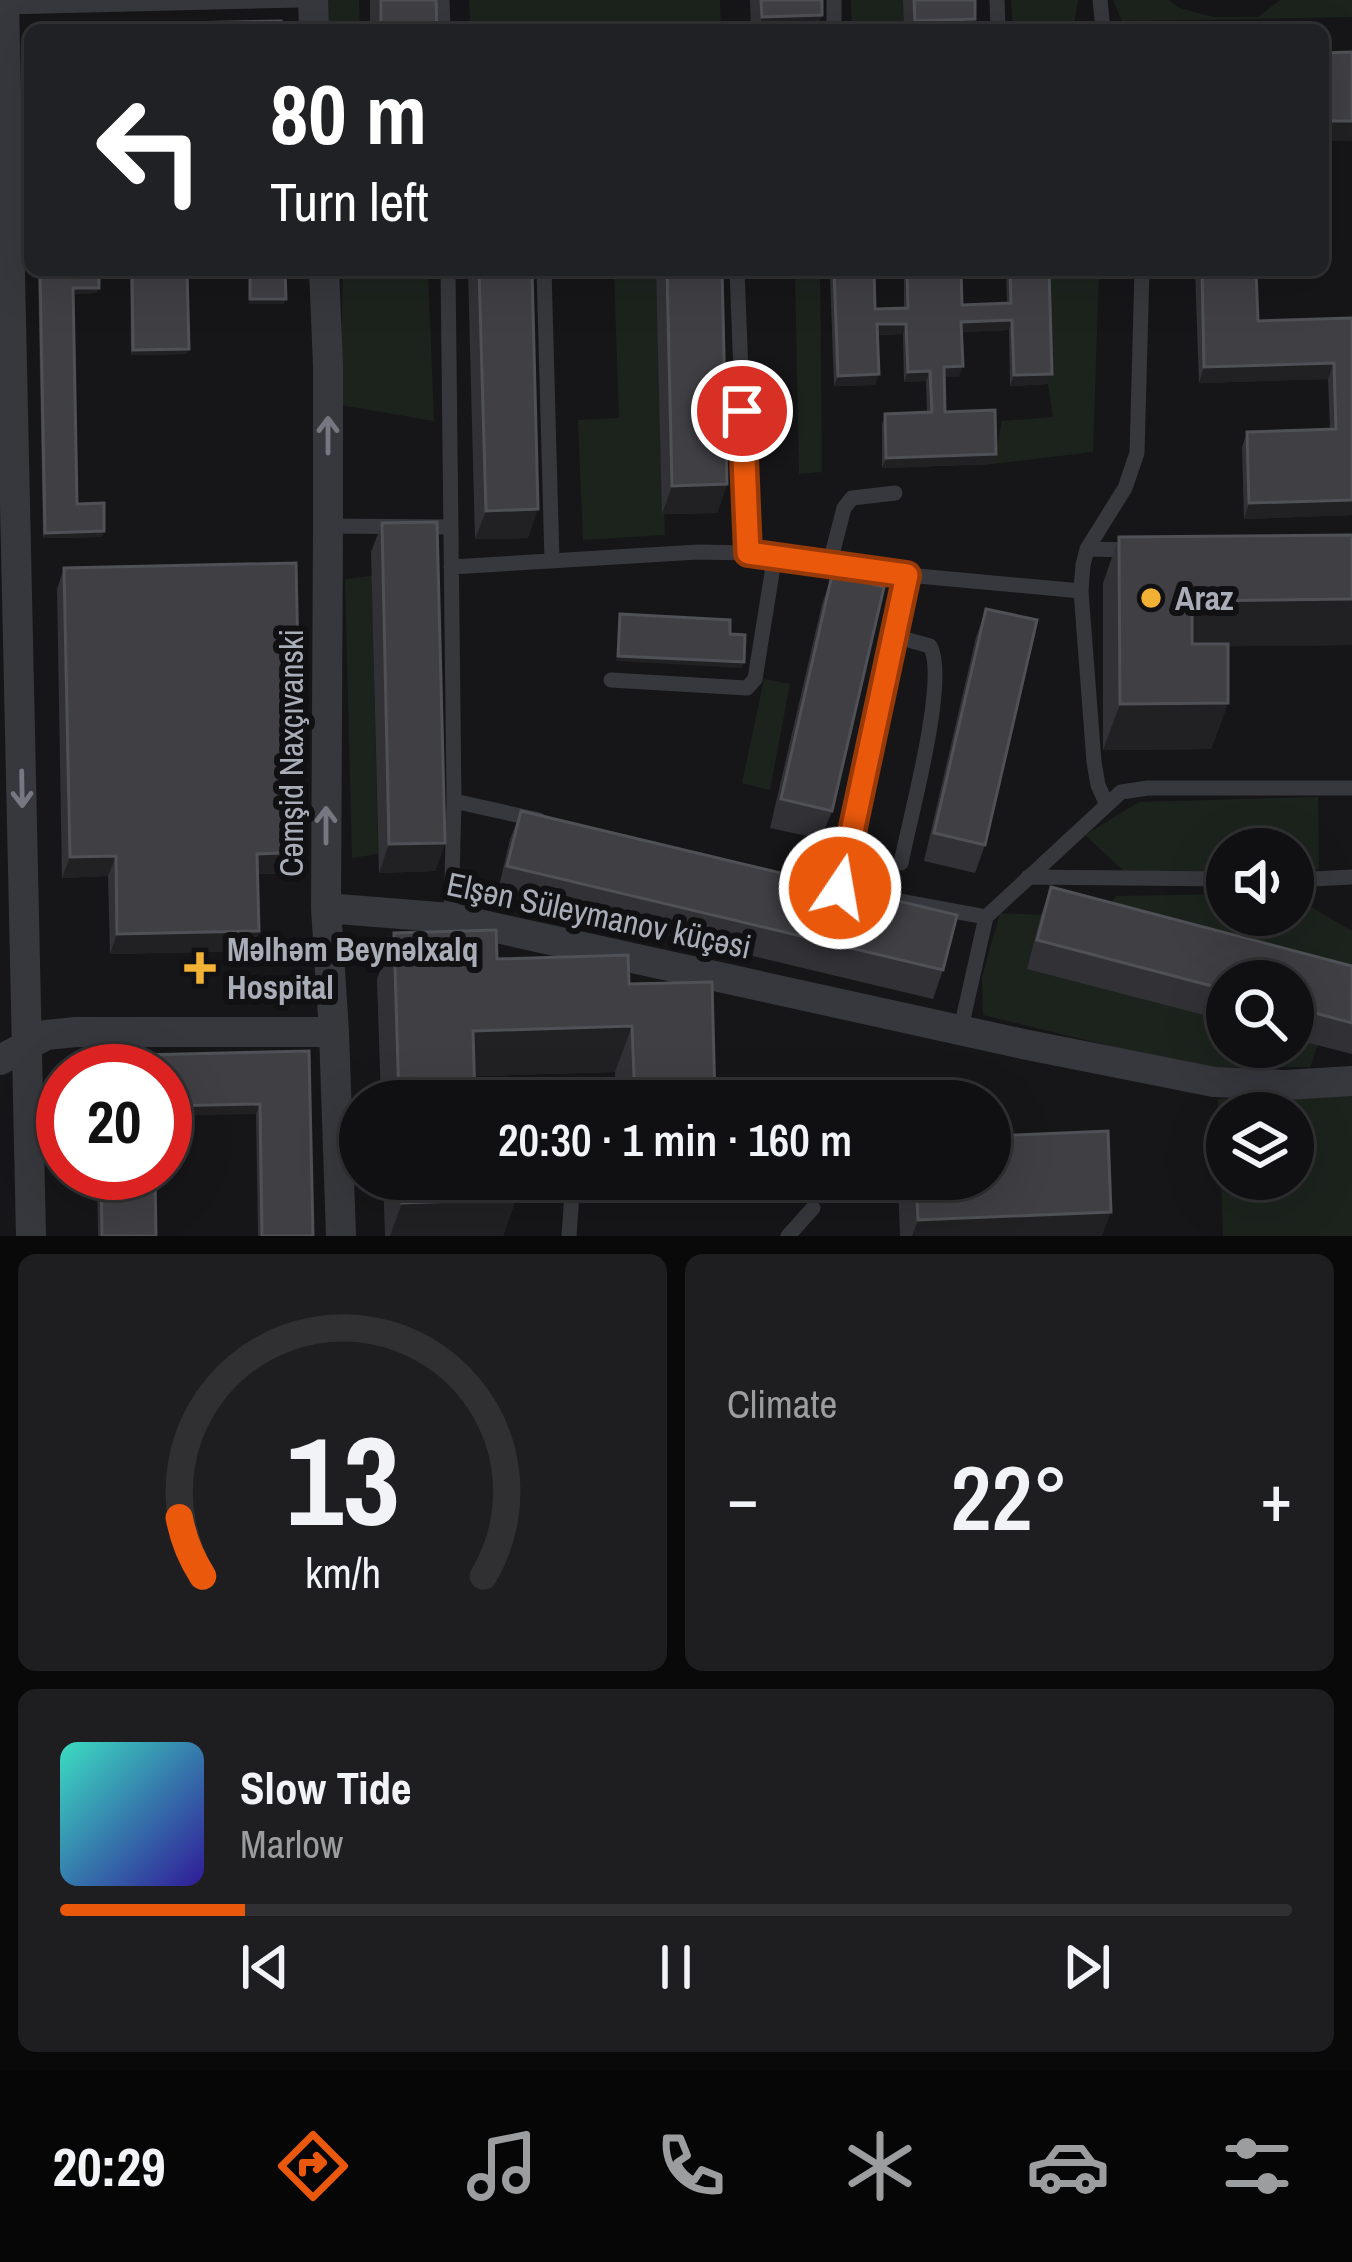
<!DOCTYPE html>
<meta charset="utf-8">
<style>
:root{--surface:#101012;--page:#1e1e20;--text:#f1f3f6;--muted:#9c9d9f;--line:#303032;--accent:#ea580c}
body{margin:0;font-family:"Archivo Narrow",sans-serif;background:var(--page);color:var(--text);height:100vh;display:flex;flex-direction:column;font-size:45px;white-space:nowrap}
*{box-sizing:border-box;margin:0}
p{font-size:39px;color:var(--muted)}
.icon{flex:none;width:66px;height:66px;fill:none;stroke:currentColor;stroke-width:2;stroke-linecap:round;stroke-linejoin:round}
.map{position:relative;height:1236px;overflow:hidden}
.side{display:flex;flex-direction:column;gap:18px;padding:18px;background:#09090a;flex:1}
.side>*{flex:none}
.hud{position:absolute;left:24px;top:24px;width:1305px;height:252px;border-radius:18px;box-shadow:0 12px 48px #0002,0 0 0 3px var(--line);background:#202124;color:#fff;overflow:hidden}
.tools{position:absolute;left:1206px;top:828px;display:grid;gap:24px}
.tools a{display:grid;place-items:center;width:108px;height:108px;border-radius:50%;background:var(--surface);box-shadow:0 12px 48px #0002,0 0 0 3px var(--line);font-size:60px}
.speed{position:absolute;left:36px;top:1044px;display:flex;gap:24px;font-size:60px;font-weight:700;text-align:center}
.speed>*{display:grid;place-content:center;width:156px;height:156px;border-radius:50%;background:var(--surface);box-shadow:0 12px 48px #0002,0 0 0 3px var(--line);line-height:1}
.speed .limit{border:18px solid #d22;background:#fff;color:#111}
.pin{position:absolute;display:grid;place-items:center;width:102px;height:102px;color:#fff;margin:-51px;border:6px solid #fff;border-radius:50%;box-shadow:0 3px 12px #0007}
.me{position:absolute;width:132px;margin:-66px;rotate:12deg;stroke-linejoin:round;filter:drop-shadow(0 0 9px #0008)}
.turn{display:flex;align-items:center;gap:42px;height:252px;padding:0 48px;font-size:54px}
.turn .icon{width:156px;height:156px;stroke-width:2.5}
.turn b{display:block;font-size:84px;line-height:102px}
.big{font-size:90px;font-weight:600;line-height:1.1}
.side .widget{flex:1;display:flex;flex-direction:column;justify-content:center;gap:18px;min-width:0;padding:0 42px;border-radius:18px;background:var(--page)}
.side .dial{align-items:center;gap:0}
.dial svg{height:312px;overflow:visible;fill:none;stroke:var(--line);stroke-width:7;stroke-linecap:round;text-anchor:middle}
.dial text{fill:var(--text);stroke:none}
.song{display:flex;align-items:center;gap:36px}
.cover{width:144px;height:144px;border-radius:18px;background:linear-gradient(135deg,hsl(170 70% 55%),hsl(250 70% 35%))}
.played{height:12px;border-radius:6px;background:linear-gradient(90deg,var(--accent) 15%,var(--line) 15%)}
.keys{display:flex;justify-content:space-around;direction:ltr}
.heat{display:flex;justify-content:space-between;align-items:center;font-size:66px;direction:ltr}
.side .tiles{flex:1;display:grid;gap:18px;grid-template-columns:1fr 1fr}
.widget:last-child{grid-column:span 2}
.trip{position:absolute;left:339px;top:1080px;width:672px;height:120px;border-radius:60px;background:var(--surface);box-shadow:0 12px 48px #0002,0 0 0 3px var(--line);font-weight:600;line-height:120px;text-align:center}
.tab-bar{display:flex;height:192px;justify-content:space-around;align-items:center;background:#060607;color:var(--muted)}
.tab-bar .icon{width:84px;height:84px}
.tab-bar .active{color:var(--accent)}
.tab-bar b{font-size:54px;color:var(--text)}
.map>svg:first-child{display:block}
</style>
<div class="map">
<svg width="1352" height="1236" viewBox="0 0 1352 1236">
<rect width="100%" height="100%" fill="#161618"/>
<path fill="#1c231d" fill-rule="evenodd" d="M327,0H359L360,30H328Z
M469,0H720L721,30H471Z
M851,0H903L904,30H852Z
M1011,0H1078L1073,30H1013Z
M1113,0H1169L1180,8L1213,17H1258L1280,0H1352V17L1122,21Z
M343,270H428L434,421L340,405Z
M544,270H656L665,535L583,540L578,420L619,418L614,274H544Z
M795,270H820L822,472L799,474Z
M1044,270H1099L1093,452L993,464L1002,421L1053,417L1048,384Z
M372,576L378,854L352,858L345,579Z
M764,679L790,684L770,790L742,783Z
M1318,797L1319,869L1293,870V849H1227V870L1127,874L1085,835L1139,802Z
M1227,894V915H1293V896L1352,931V997L1091,928L1116,896Z
M1000,913L1041,915L1227,1021V1047H1293V1039L1318,1045L1310,1067L1199,1068L983,1015L982,977Z
M1352,1095V1236H1223L1218,1099ZM1227,1113H1293V1179H1227Z"/>
<g fill="none" stroke-linecap="round" stroke-linejoin="round">
<path stroke="#37383d" stroke-width="15" d="M442,0L443,30
M834,0V30
M997,0L998,30
M1100,0L1103,30
M4,7L301,0
M448,270L454,801L451,918
M544,270L552,561
M737,270L748,553
M328,526L451,527
M1087,549L1133,550
M830,562L844,508L852,498L895,493
M451,567L698,552L748,553L907,575L1081,591
M894,636L930,646C949,678 909,821 901,863
M611,680L747,688L755,679L775,554
M454,801L539,820
M1106,803L1098,785L1094,762L1081,591L1083,565L1087,549L1125,488L1137,453L1142,270
M1028,877L1227,879
M1293,880L1352,877
M840,888L907,575
M872,896L986,917
M961,1028L986,917L1121,792L1148,788H1352
M569,1236L573,1179
M788,1236L813,1208"/>
<path stroke="#37383d" stroke-width="30" d="M4,0L31,1236
M313,0L314,30
M324,270L328,365V526L326,908L334,1032L341,1236
M326,908L451,918L1023,1044L1214,1082L1285,1085L1352,1081
M0,1060L46,1035L76,1032H334"/>
</g>
<path fill="#323236" d="M370,0H436L437,30H370Z
M750,0H822L816,30H751Z
M903,0H975V19L971,30H904Z
M38,270H99L97,293L74,294L77,504L102,537L43,538Z
M130,270H187V354L131,355Z
M468,270H532L528,538L475,539Z
M656,270H722L727,484L717,513L662,514Z
M833,270H874L875,309L904,308V270H961L962,305L1007,304L1006,270H1049L1048,384L1010,386L1009,330L962,332L959,377H944L945,412L996,454L993,464L882,468V424L885,414L927,412L926,381L904,382L903,334L878,335L875,385L834,386L830,277Z
M1195,270H1256L1258,321L1352,318V515L1244,519L1242,447L1247,432L1330,429L1328,379L1199,383Z
M382,523L445,843L435,871L379,873L371,552Z
M1352,535V645L1228,646V703L1211,749L1103,750V583L1119,537Z
M64,568L302,852L295,873L258,874L259,931L252,951L110,954L108,876L62,878L57,589Z
M832,575V811L821,839L770,828L822,604Z
M986,609L985,845L975,873L924,861L976,637Z
M521,811L943,970L933,999L497,895L510,839Z
M1051,887L1352,966V1054L1293,1039V981H1227V1021L1027,969L1041,915Z
M394,933L497,959L629,984L715,1101H616L615,1072L474,1076L475,1101H381L377,979Z
M309,1051L313,1236H258L256,1114L165,1071H95L99,1056Z
M97,1173H155L156,1236H98Z
M383,1179H515L516,1199L503,1236H385Z
M619,1179H705L700,1194L619,1197Z
M900,1179H990L1102,1236H900L898,1185Z"/>
<path fill="#212124" d="M822,15L816,30H757L762,17Z
M975,19L971,30H912L915,21Z
M1323,121H1352V141H1323Z
M73,288H99L97,293L71,294Z
M250,299H286L284,304H248Z
M1012,320L1009,330L958,332L961,322Z
M877,324H906L903,334L874,335Z
M189,349L187,354L131,355L133,350Z
M1334,363L1328,379L1199,383L1204,367Z
M963,366L959,377H940L944,367Z
M930,371L926,381L904,382L908,372Z
M879,374L875,385L834,386L838,376Z
M1052,374L1048,384L1010,386L1014,375Z
M996,454L993,464L882,468L886,458Z
M727,484L717,513L662,514L672,486Z
M1352,500V515L1244,519L1249,503Z
M538,509L528,538L475,539L486,511Z
M104,531L102,537L43,538L45,533Z
M1352,599V645L1176,647L1192,601Z
M618,656L744,662L742,668L616,661Z
M1228,703L1211,749L1103,750L1120,704Z
M445,843L435,871L379,873L389,844Z
M302,852L295,873L250,874L257,854Z
M116,856L108,876L62,878L70,857Z
M259,931L252,951L110,954L117,934Z
M632,1026L615,1072L456,1077L473,1031Z
M260,1104L256,1114L165,1116V1106Z
M626,1179H705L700,1194L619,1197Z
M516,1199L503,1236H390L402,1203Z
M1111,1212L1102,1236H912L918,1220Z"/>
<path fill="#3f3f44" stroke="#4f5156" stroke-width="3" d="M381,0H436L437,30H381Z
M761,0H822V15L762,17Z
M914,0H975V19L915,21Z
M281,21V30H36L35,26Z
M1352,52V121H1323V53Z
M40,270H99V288H73L77,504L104,503V531L45,533Z
M132,270H187L189,349L133,350Z
M250,270H285L286,299H250Z
M479,270H532L538,509L486,511Z
M667,270H722L727,484L672,486Z
M834,270H874L875,309L908,308L907,270H961L962,305L1011,303L1010,270H1049L1052,374L1014,375L1012,320L961,322L963,366L944,367L945,412L995,410L996,454L886,458L885,414L932,412L930,371L908,372L906,324H877L879,374L838,376Z
M1202,270H1256L1258,321L1352,318V500L1249,503L1247,432L1336,429L1334,363L1204,367Z
M437,522L445,843L389,844L382,523Z
M1352,535V599L1192,601V644H1228V703L1120,704L1119,537Z
M296,563L302,852L257,854L259,931L117,934L116,856L70,857L64,568Z
M832,575L884,587L832,811L781,799Z
M986,609L1037,620L985,845L934,833Z
M620,614L730,620V634L745,635L744,662L618,656Z
M521,811L957,915L943,970L507,866Z
M1051,887L1352,966V1023L1293,1007V981H1227V990L1037,940Z
M496,930L497,959L628,955L629,984L712,982L715,1101H635L632,1026L473,1031L475,1101H399L394,933Z
M309,1051L313,1236H262L260,1104L165,1106V1071H99V1056Z
M1108,1131L1111,1212L918,1220L916,1179H990V1136Z
M101,1173H155L156,1236H102Z
M401,1179H515L516,1199L402,1203Z"/>
<defs><path id="oneway-shaft" d="M-6 0H5M1.5-3L5.5 0L1.5 3" fill="none" stroke-width="1.6" stroke-linecap="round" stroke-linejoin="round" transform="scale(3)"/></defs>
<g stroke="#757881">
<use href="#oneway-shaft" transform="translate(328 435) rotate(-90)"/>
<use href="#oneway-shaft" transform="translate(22 789) rotate(89)"/>
<use href="#oneway-shaft" transform="translate(326 825) rotate(-90)"/>
</g>
<g fill="none" stroke-linecap="round" stroke-linejoin="round">
<g stroke="#983908" stroke-width="30">
<path id="route" d="M742,411L748,553L907,575L840,888"/>
</g>
<use href="#route" stroke="#ea580c" stroke-width="21"/>
</g>
<g fill="#f2b134" stroke="#111113" stroke-width="4.5">
<circle cx="1151" cy="598" r="12"/>
<path d="M194 950h12v12h12v12h-12v12h-12v-12h-12v-12h12z"/>
</g>
<g text-anchor="middle" dominant-baseline="central" stroke-width="12" stroke-linejoin="round" paint-order="stroke">
<g font-size="33" font-weight="bold" fill="#a8adb8" stroke="#111113" text-anchor="start">
<text x="1175" y="598">Araz</text>
<text x="227" y="949">Məlhəm Beynəlxalq<tspan x="227" dy="38">Hospital</tspan></text>
</g>
<g font-size="33" fill="#a8adb8" stroke="#111113">
<text transform="translate(291 753) rotate(-90)">Cəmşid Naxçıvanski</text>
<text transform="translate(599 915) rotate(12)">Elşən Süleymanov küçəsi</text>
</g>
</g>
</svg>
<div class="tools">
<a><svg class="icon" aria-label="sound" viewBox="0 0 24 24"><path d="M4 9h4l5-4v14l-5-4H4zM17 9q2 3 0 6"/></svg></a>
<a><svg class="icon" aria-label="search" viewBox="0 0 24 24"><circle cx="10" cy="10" r="6"/><path d="M15 15l6 6"/></svg></a>
<a><svg class="icon" aria-label="layers" viewBox="0 0 24 24"><path d="M12 4l9 5-9 5-9-5zM3 14l9 5 9-5"/></svg></a>
</div>
<div class="speed"><div class="limit">20</div></div>
<div class="pin" style="left:742px;top:411px;background:#d93025"><svg class="icon" aria-label="arrive" viewBox="0 0 24 24"><path d="M6 21V4h12l-3 4 3 4H6"/></svg></div>
<svg class="me" style="left:840px;top:888px" viewBox="-20 -20 40 40"><circle r="17" fill="#ea580c" stroke="#fff" stroke-width="3"/><path d="M0-11L8 9 0 5-8 9z" fill="#fff"/></svg>
<div class="trip">20:30 · 1 min · 160 m</div>
<div class="hud">
<div class="turn"><svg class="icon" aria-label="left" viewBox="0 0 24 24"><path d="M17 20v-9H6M10 6l-5 5 5 5"/></svg><div><b>80 m</b>Turn left</div></div>
</div>
</div>
<section class="side">
<div class="tiles">
<div class="widget dial"><svg viewBox="0 0 100 80">
<path d="M14 69A42 42 0 1 1 86 69"/>
<path d="M14 69A42 42 0 0 1 8 54" stroke="#ea580c"/>
<text x="50" y="56" font-size="32" font-weight="700">13</text>
<text x="50" y="72" font-size="11">km/h</text>
</svg></div>
<div class="widget"><p>Climate</p>
<div class="heat"><a>−</a><b class="big">22°</b><a>+</a></div>
</div>
<div class="widget">
<div class="song"><i class="cover"></i><div><b>Slow Tide</b><p>Marlow</p></div></div>
<div class="played"></div>
<div class="keys"><svg class="icon" aria-label="previous" viewBox="0 0 24 24"><path d="M18 5L8 12l10 7zM5 5v14"/></svg><svg class="icon" aria-label="pause" viewBox="0 0 24 24"><path d="M8 5v14M16 5v14"/></svg><svg class="icon" aria-label="next" viewBox="0 0 24 24"><path d="M6 5l10 7-10 7zM19 5v14"/></svg></div>
</div>
</div>
</section>
<nav class="tab-bar">
<b>20:29</b>
<svg class="icon active" aria-label="directions" viewBox="0 0 24 24"><path d="M12 3l9 9-9 9-9-9zM9 14v-3h6M13 9l2 2-2 2"/></svg>
<svg class="icon" aria-label="music" viewBox="0 0 24 24"><path d="M9 18V5l10-2v13"/><circle cx="6" cy="18" r="3"/><circle cx="16" cy="16" r="3"/></svg>
<svg class="icon" aria-label="phone" viewBox="0 0 24 24"><path d="M5 4h4l2 5-3 2q2 4 5 5l2-3 5 2v4C11 20 4 13 5 4z"/></svg>
<svg class="icon" aria-label="climate" viewBox="0 0 24 24"><path d="M12 3v18M4 7l16 10M4 17L20 7"/></svg>
<svg class="icon" aria-label="car" viewBox="0 0 24 24"><path d="M5 17H2v-5l4-1 3-4h7l3 4 3 1v5h-3M9 17h6M6 11h13"/><circle cx="7" cy="17" r="2"/><circle cx="17" cy="17" r="2"/></svg>
<svg class="icon" aria-label="filters" viewBox="0 0 24 24"><path d="M4 7h16M4 17h16"/><circle cx="9" cy="7" r="2"/><circle cx="15" cy="17" r="2"/></svg>
</nav>
